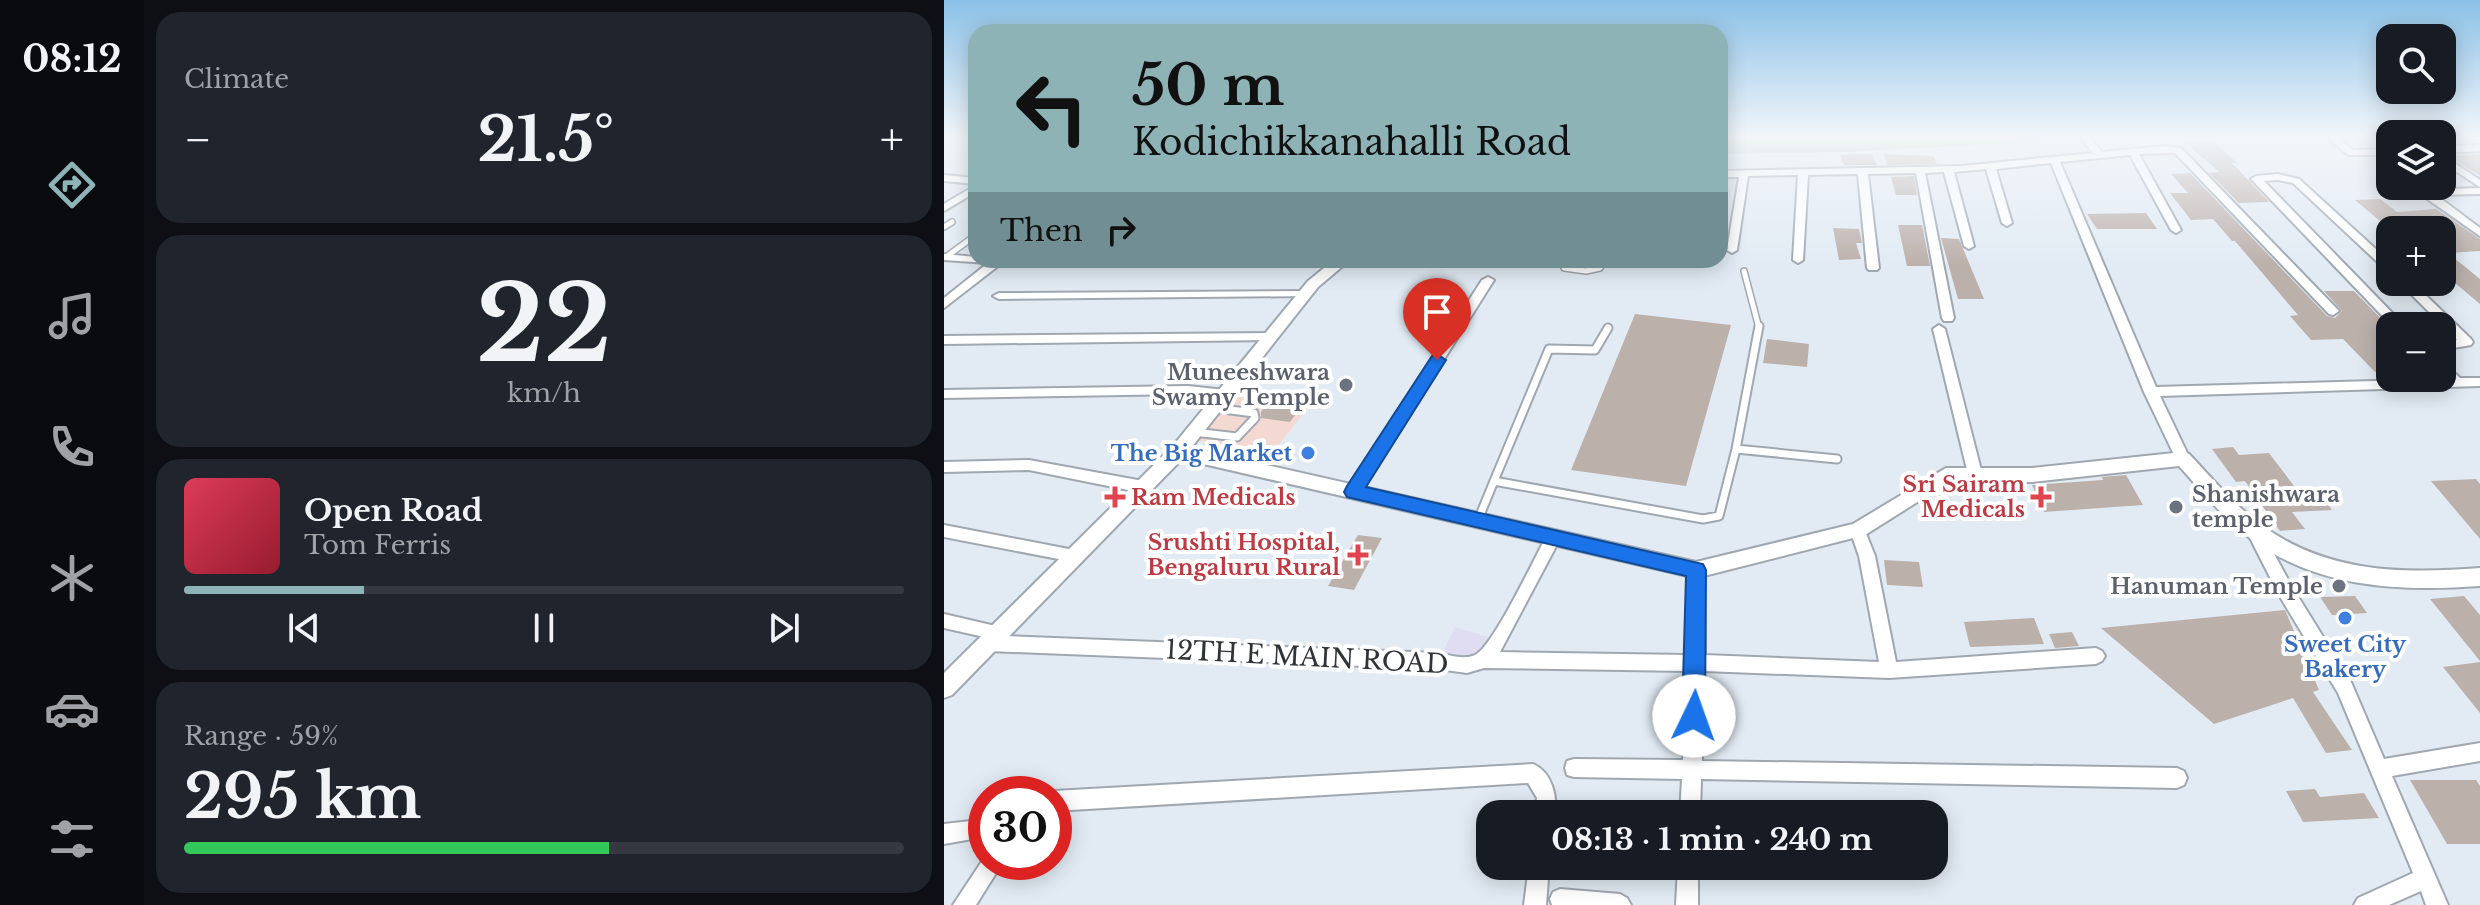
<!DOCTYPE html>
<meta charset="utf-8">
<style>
:root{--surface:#171b24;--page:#20242c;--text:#f1f3f6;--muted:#9ea1a6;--line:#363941;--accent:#8eb3b7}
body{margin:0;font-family:"Libre Baskerville",serif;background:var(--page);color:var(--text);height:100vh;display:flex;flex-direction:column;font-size:30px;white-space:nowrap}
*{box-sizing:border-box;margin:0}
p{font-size:26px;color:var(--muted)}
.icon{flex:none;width:44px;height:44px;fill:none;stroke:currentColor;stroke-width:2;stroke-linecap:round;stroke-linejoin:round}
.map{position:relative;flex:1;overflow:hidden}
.details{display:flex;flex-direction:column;gap:12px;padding:12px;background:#0d0f14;width:800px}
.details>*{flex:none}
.guide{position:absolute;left:24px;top:24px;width:760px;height:244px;border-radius:24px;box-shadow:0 4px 20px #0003;background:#8eb3b7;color:#111;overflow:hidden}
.tools{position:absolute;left:1432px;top:24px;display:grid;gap:16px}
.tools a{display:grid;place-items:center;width:80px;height:80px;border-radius:16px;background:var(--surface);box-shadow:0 4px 20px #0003;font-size:40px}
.speed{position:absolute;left:24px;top:776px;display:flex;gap:16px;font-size:40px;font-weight:700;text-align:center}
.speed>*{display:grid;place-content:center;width:104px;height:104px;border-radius:50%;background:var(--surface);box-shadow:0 4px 20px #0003;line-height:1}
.speed .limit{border:12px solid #d22;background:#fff;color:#111}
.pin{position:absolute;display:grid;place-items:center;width:68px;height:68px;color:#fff;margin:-82px -34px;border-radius:50% 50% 50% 0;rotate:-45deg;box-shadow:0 0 8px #0007}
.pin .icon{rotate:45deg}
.me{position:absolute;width:88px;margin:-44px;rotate:3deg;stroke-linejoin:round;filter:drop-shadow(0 0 6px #0008)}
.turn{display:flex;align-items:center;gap:28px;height:168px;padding:0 32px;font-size:36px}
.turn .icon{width:104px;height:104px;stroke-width:2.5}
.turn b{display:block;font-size:56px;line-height:68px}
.then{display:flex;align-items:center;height:76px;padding:0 32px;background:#0003;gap:16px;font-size:30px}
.big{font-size:60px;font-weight:700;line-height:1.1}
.details .widget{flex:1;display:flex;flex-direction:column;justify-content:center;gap:12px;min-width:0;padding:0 28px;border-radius:24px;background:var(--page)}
.details .dial{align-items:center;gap:0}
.dial b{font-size:104px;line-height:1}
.song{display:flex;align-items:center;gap:24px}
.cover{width:96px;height:96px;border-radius:12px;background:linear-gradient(135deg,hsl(350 70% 55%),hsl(350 70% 35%))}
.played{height:8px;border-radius:4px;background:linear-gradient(90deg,var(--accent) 25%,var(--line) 25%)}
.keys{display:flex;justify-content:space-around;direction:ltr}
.heat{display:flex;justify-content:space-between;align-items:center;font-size:44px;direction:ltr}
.charge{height:12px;border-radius:6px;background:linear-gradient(90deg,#34c759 59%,var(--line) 0)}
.trip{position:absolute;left:532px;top:800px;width:472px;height:80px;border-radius:24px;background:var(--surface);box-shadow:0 4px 20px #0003;font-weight:700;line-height:80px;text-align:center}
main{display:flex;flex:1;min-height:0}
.dock{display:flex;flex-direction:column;width:144px;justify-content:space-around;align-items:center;background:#090b0e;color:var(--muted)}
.dock .icon{width:56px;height:56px}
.dock .on{color:var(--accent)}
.dock b{font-size:36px;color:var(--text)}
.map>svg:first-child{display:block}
</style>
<main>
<nav class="dock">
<b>08:12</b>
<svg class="icon on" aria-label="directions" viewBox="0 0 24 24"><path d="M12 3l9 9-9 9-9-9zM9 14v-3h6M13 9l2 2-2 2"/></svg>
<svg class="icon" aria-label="music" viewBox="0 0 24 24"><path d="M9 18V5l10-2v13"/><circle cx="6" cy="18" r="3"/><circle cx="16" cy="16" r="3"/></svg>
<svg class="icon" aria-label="phone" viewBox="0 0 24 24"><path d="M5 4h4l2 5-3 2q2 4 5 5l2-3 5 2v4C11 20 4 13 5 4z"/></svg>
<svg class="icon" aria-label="climate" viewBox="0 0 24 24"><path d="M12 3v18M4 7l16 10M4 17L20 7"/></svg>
<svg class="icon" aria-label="car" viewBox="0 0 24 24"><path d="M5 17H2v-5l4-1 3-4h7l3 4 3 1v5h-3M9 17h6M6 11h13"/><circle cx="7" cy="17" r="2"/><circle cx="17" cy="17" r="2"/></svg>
<svg class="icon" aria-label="filters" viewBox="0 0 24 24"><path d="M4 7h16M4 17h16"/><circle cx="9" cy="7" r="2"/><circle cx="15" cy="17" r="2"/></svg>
</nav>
<section class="details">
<div class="widget"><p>Climate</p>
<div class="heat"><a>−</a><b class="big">21.5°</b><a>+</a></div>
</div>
<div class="widget dial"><b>22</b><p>km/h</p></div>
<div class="widget">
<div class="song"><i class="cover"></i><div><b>Open Road</b><p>Tom Ferris</p></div></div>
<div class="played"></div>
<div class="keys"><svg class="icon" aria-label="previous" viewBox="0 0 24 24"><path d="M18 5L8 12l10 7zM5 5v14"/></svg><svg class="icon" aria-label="pause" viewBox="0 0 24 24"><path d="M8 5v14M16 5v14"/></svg><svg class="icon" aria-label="next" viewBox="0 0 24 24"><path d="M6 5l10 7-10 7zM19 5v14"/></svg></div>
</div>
<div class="widget"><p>Range · 59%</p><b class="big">295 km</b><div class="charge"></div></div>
</section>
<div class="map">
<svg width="1536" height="905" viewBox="0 0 1536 905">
<rect width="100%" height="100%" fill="#e2ebf4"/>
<path fill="#f3d9d2" d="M297,387L371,399L328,453L250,440Z"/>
<path fill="#e0dcf2" d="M511,627L557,641L547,661H494Z"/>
<path fill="#abcdb5" d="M776,138H1100L1102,141L904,152L781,154H776Z"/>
<path fill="#bcb0ab" d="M1270,142L1293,163H1288L1325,202L1295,203L1265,173L1275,172L1242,143Z
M912,154H928L933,165H900L896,155Z
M940,154L989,156L993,164L943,165Z
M1536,154V176L1504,156Z
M1246,173L1383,316L1391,318L1398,311L1380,291H1410L1446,328V371L1431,372L1399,339L1367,340L1346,316L1354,315L1291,241H1288L1269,219L1247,220L1226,193H1244L1227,174Z
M970,176L973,195H952L947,177Z
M1436,199L1453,212L1492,209L1536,239V251L1504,253L1536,279V304L1498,272V230H1447L1411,200Z
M1202,213L1213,229H1153L1143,214Z
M954,225H978L986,266H963Z
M889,228L915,229L918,243H912L917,259L895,260Z
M997,238L1015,239L1040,299H1014Z
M691,314L787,325L742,486L627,470Z
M823,339L865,344L863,367L819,363Z
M329,396L362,400L346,422L317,418V412Z
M1289,447L1295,455L1325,453L1353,490L1373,489L1388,510L1348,512L1361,529L1336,531L1301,481L1292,482L1268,449Z
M1182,475L1199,505L1100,512L1088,485L1159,480L1158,477Z
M1532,479L1536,484V539L1487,481Z
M414,535L438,538L410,590L384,586Z
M940,560L975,562L979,587L943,585Z
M1411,596L1423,613L1388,615L1376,597Z
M1520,596L1536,615V661L1486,599Z
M1341,610L1375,690L1369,692L1408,750L1382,753L1349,698L1270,724L1157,628Z
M1090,618L1100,644L1026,647L1020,622Z
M1128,632L1135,646L1111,648L1105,634Z
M1536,662V713L1499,667Z
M1466,780H1532L1536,786V844H1503Z
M1371,789L1376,797L1420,793L1435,818L1359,822L1342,791Z"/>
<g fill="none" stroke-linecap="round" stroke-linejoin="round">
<g stroke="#9fa7b0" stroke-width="8">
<path id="service-far1" d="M0,227L8,222
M2,257L32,235
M618,260L620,268L642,271L656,268L660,260
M800,271L815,328"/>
</g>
<g stroke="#9fa7b0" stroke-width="11">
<path id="service" d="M250,432L293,437L311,418L310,413L271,408
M792,449L893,459
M550,481L605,349L651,350L664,328
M534,520L550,481L759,519L775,516L792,449L815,326"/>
</g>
<g stroke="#9fa7b0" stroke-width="4">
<path id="minor" d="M1137,138H1146L1158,152L1221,146L1237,148L1395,311L1389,315L1385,314L1231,153L1195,154L1237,230L1232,233L1227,230L1186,155L1116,162L1212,387L1501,379L1498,376V364L1502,365L1516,378H1536V386L1216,396L1246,459L1244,463H1234L1200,392L1107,163L1052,169L1068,223L1063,226L1058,223L1042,169L1010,172L1030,246L1025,249L1020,246L1000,172L981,173L1010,318L1008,321H1000L998,318L972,173L924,174L935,268L933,270H925L923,268L914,174L864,175L859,260L854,263L849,260L854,175L804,176L793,250L788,253L783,250L795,177H776V171L1018,166L1149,153Z
M1384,138H1394L1409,150L1446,149V155H1404Z
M1536,145V151L1498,153V147Z
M1498,155L1536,180V187L1498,162Z
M1334,174L1355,179L1446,262V271L1442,270L1349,183L1334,180L1320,181L1461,326H1448L1307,179L1312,176Z
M0,175L32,178V184L0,181Z
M32,185V192L0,211V204Z
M1536,188V194L1492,195L1536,228V236L1479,196L1443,197L1438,194L1443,191Z
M0,254L32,257V260H79L74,263H58L0,308V298L44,263L0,260Z
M544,277L550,280L414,496H404L402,492L404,488L538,280Z
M1455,282H1468L1527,339L1529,342L1527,345L1498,350V342L1513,340Z
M361,291L365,292V296L55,299L49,296L55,293Z
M995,325L1001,329L1038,474L1036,478H1026L1024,474L989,329Z
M327,333L333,337L331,340L0,344V336Z
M244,386L281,390L288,394L281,398L244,394L0,398V390Z
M85,460L199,481L204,483L206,487L204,491L199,493L85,470L0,472V462Z
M914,524L919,526L931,556L952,662L1152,648L1158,651L1161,656L1158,661L1152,664L945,678L760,671L758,761L1233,768L1240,771L1243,778L1240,785L1233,788L757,779L756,814H736L738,779L630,777L623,775L621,768L623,761L630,759L739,760L743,671L540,668L523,673L494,669L44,651L38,648L36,643L40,637L0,628V614L60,628L62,633L61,636L494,653C505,655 520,660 531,655C549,647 592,555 604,533L609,531L614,533L617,537L556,652L743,655L744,570L746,565L752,563L758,565L760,570L761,655L935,662L915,556L906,530L909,526Z
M0,525L130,550L136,551L138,556L136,561L130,562L0,537Z
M1311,526L1316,528L1347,585L1407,682L1440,759L1536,743V761L1448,776L1504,905H1482L1477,891L1445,905H1410L1414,898L1469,873L1394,693L1335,595L1303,532L1306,528Z
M589,764C608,772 613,796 611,814H591L593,798L584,783L110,811V794H103L110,791Z
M27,821L34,824L37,831L34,838L0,844V824Z
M42,855V862H59L32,905H9Z
M585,866H605L602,905H580Z
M734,866H754V905H732Z
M616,889L676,894L683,898L687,905H608L606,899L609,892Z"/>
</g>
<g stroke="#9fa7b0" stroke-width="4">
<path id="tertiary" d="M390,260H406L374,287L247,448L752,562L909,524L1002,468H1088L1239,452L1245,454C1268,478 1290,505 1316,524C1382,573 1458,574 1536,568V586C1452,592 1366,588 1298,532C1275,513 1255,488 1235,466L1088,482H1005L921,535L752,578L238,459L8,695L0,698V673L228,447L364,281Z"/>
</g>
<use href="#service-far1" stroke="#fff" stroke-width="5"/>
<use href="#service" stroke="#fff" stroke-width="7"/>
<use href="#minor" fill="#fff" fill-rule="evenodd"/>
<use href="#tertiary" fill="#fff" fill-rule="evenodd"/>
</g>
<linearGradient id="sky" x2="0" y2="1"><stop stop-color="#8bc1e7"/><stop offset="0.52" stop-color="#f2f6fa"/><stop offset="1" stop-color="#f2f6fa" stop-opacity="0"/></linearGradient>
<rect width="1536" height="265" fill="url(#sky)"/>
<path fill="#1a73e8" stroke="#114b97" stroke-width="2" d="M493,354L502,360L422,487L759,564L762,570L761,716L758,724L750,727L741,724L738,716L742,576L403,497L400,492L403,486L488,356Z"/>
<g fill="#6b7280" stroke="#fff" stroke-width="3">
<circle cx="402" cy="385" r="8"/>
<circle cx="1232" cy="507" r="8"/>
<circle cx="1395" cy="586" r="8"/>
</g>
<g fill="#3f7fe0" stroke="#fff" stroke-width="3">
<circle cx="364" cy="453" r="8"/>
<circle cx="1401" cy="618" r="8"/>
</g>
<g fill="#e0444e" stroke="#fff" stroke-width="3">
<path d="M167 485h8v8h8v8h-8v8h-8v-8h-8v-8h8z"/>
<path d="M1093 485h8v8h8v8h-8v8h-8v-8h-8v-8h8z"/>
<path d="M410 543h8v8h8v8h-8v8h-8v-8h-8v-8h8z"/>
</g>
<g text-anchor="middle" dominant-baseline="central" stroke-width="8" stroke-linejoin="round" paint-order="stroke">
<g font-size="22" font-weight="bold" fill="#5b616d" stroke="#fff" text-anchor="end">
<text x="386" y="372">Muneeshwara<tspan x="386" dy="25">Swamy Temple</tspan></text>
<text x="1248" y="494" text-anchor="start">Shanishwara<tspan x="1248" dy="25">temple</tspan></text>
<text x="1379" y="586">Hanuman Temple</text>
</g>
<g font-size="22" font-weight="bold" fill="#366cbe" stroke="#fff" text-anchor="end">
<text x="348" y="453">The Big Market</text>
<text x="1401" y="644" text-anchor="middle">Sweet City<tspan x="1401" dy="25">Bakery</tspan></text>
</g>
<g font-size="22" font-weight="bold" fill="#be3a42" stroke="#fff" text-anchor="end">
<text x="1081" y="484">Sri Sairam<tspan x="1081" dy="25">Medicals</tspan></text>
<text x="187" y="497" text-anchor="start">Ram Medicals</text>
<text x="396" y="542">Srushti Hospital,<tspan x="396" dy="25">Bengaluru Rural</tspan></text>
</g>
<g font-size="26" fill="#303337" stroke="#fff">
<text transform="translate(363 657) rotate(3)">12TH E MAIN ROAD</text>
</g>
</g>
</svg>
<div class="tools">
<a><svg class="icon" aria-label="search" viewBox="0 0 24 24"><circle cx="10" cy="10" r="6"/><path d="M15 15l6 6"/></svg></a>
<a><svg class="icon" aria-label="layers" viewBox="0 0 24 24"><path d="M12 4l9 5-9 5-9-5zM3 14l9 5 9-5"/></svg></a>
<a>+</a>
<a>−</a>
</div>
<div class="speed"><div class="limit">30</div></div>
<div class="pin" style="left:493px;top:360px;background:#d93025"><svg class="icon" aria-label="arrive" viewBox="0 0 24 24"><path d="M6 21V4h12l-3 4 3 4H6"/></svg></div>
<svg class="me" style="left:750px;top:716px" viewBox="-20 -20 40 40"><circle r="19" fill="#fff"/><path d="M0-13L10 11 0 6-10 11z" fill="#1a73e8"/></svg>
<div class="trip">08:13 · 1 min · 240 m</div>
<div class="guide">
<div class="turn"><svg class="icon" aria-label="left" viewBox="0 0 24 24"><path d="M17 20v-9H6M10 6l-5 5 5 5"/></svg><div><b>50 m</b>Kodichikkanahalli Road</div></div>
<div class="then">Then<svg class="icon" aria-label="right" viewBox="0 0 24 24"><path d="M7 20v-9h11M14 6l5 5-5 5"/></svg></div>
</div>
</div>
</main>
